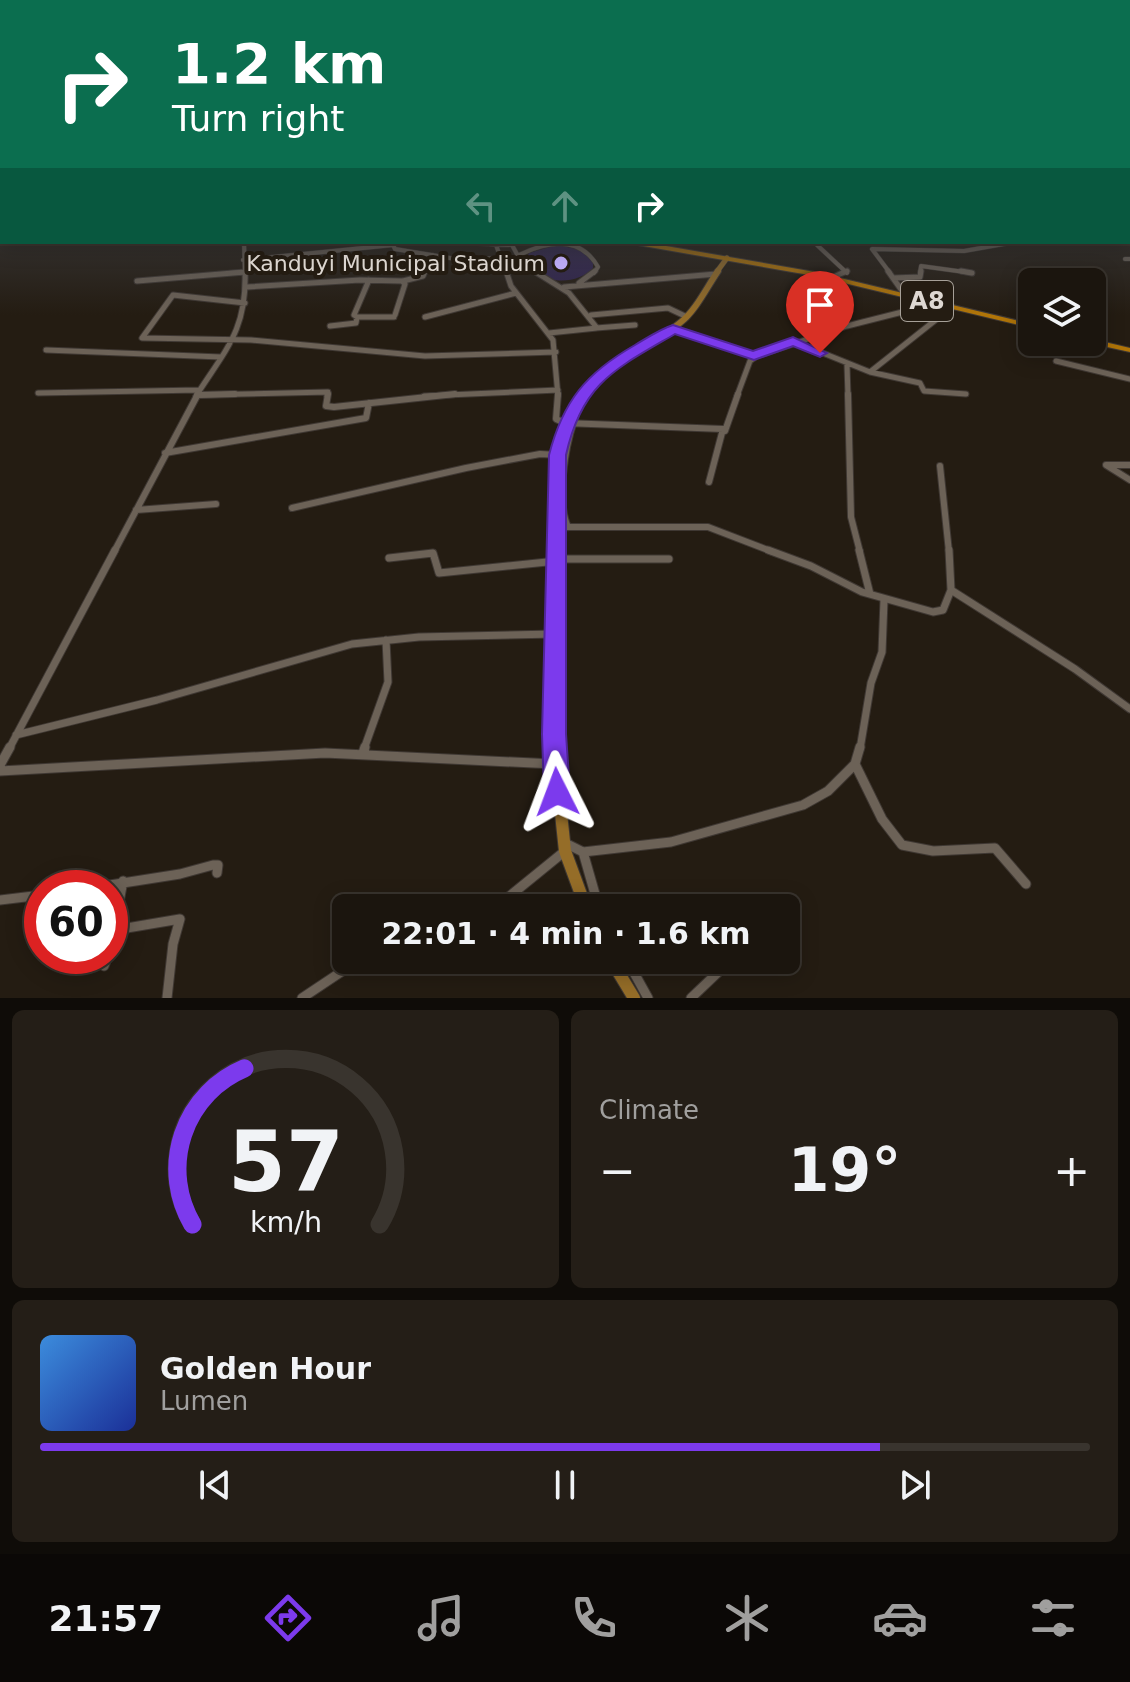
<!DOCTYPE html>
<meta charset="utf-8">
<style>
:root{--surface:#1b150e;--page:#241e17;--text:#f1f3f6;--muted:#a09f9e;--line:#39342e;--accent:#7c3aed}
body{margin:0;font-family:"DejaVu Sans",sans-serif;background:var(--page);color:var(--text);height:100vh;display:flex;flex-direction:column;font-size:30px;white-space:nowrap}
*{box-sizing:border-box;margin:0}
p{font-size:26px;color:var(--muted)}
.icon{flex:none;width:44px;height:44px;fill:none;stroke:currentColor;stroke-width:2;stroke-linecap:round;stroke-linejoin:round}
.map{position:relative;height:998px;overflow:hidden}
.details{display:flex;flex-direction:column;gap:12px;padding:12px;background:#0f0c08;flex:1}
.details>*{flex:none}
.banner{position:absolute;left:0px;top:0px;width:1130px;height:244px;box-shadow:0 4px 20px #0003,0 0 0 2px var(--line);background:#0b6e4f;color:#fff;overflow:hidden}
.fabs{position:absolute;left:1018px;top:268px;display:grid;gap:16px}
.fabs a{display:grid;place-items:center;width:88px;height:88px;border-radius:12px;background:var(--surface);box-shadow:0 4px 20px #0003,0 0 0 2px var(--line);font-size:40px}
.speed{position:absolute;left:24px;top:870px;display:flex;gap:16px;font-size:40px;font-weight:700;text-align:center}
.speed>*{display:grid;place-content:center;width:104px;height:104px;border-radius:50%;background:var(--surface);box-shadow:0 4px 20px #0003,0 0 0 2px var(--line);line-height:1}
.speed .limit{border:12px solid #d22;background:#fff;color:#111}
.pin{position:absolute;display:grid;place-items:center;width:68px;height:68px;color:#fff;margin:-82px -34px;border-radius:50% 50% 50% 0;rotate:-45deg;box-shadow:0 0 8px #0007}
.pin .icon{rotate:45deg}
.me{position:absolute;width:88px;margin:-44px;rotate:357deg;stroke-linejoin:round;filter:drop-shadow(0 0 6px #0008)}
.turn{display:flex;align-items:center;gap:28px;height:168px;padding:0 40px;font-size:36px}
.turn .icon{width:104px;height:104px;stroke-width:2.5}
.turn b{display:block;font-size:56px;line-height:68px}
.lanes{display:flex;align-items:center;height:76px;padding:0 40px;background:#0003;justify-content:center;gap:40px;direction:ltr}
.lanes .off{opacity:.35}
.big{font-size:60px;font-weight:700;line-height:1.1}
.details .widget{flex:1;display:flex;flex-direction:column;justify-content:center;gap:12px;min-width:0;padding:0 28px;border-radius:12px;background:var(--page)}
.details .dial{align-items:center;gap:0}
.dial svg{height:208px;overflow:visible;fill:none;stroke:var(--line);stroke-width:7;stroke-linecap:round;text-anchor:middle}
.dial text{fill:var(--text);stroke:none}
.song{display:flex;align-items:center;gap:24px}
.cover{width:96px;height:96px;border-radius:12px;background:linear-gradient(135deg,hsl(210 70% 55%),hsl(230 70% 35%))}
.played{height:8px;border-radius:4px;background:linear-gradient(90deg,var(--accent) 80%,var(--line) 80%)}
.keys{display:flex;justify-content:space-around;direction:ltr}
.heat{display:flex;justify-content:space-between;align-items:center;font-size:44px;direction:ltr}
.details .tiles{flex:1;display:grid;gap:12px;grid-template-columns:1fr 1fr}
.widget:last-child{grid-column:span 2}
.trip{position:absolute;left:332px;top:894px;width:468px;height:80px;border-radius:12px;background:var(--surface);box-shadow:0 4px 20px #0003,0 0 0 2px var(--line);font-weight:700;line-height:80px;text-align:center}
.tabs{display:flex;height:128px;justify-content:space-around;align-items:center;background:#0b0806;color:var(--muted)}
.tabs .icon{width:56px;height:56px}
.tabs .selected{color:var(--accent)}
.tabs b{font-size:36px;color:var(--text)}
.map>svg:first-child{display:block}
</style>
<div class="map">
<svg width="1130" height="998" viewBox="0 0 1130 998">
<rect width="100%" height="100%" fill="#241c12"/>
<path fill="#30234e" d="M557,245L581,250L593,262V268C576,287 535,285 527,258L529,253Z"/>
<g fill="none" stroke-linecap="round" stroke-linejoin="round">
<g stroke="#3f3833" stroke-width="5">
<path id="minor-far4" d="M244,242L245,273
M445,242L512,245L524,267
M495,242L506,273
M817,245L847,273
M519,255C548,241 580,235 598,267L594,273
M1125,259H1130
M243,260L393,245L395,249L462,260L498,258
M501,265L539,273
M228,273L245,272
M424,273L433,255
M890,273L872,249L964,251L1015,242
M920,273L921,266L972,273"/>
</g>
<g stroke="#3f3833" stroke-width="7">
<path id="minor-far3" d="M506,271L511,286L553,340L558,396
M534,271L569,293L597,328L549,333
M888,271L905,295
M961,271L972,273
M831,278L847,271
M893,278L920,277L921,271
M137,281L245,272
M403,281L423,276L425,271
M579,283L595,271
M247,287L360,280L402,281L405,284L395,315
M564,287L716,274
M245,303L173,295L142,338L251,340L425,356L556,352
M591,315L668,308L687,317
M357,317H394
M425,317L516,293
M330,326L356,323L357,317L354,315L369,280
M596,328L635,325
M673,329L757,356L847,326L938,303
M793,341L870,372L952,307
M46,350L221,357
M1056,361L1130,379
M847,365L848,396
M870,372L920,383L924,391L966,394
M38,393L199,390
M197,395L328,392L327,396
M196,396C226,349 247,330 245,271
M424,396L558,390
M737,396L750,361L757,356"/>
</g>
<g stroke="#3f3833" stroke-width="8">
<path id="minor-far2" d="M328,394L326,406L334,407L455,394
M558,394L556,419L565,423L723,429L709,482
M848,394L851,517L860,552
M197,395L235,394
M725,431L738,394
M165,453L366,418L369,403
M1130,465H1106L1130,480
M940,466L949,552
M292,508L466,468L540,454L558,455
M136,510L216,504
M558,527H708L773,552
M568,527C556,501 565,447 574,421
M114,552L198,394"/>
</g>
<g stroke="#3f3833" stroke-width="9">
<path id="minor-far1" d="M768,550L811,566L862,592L933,612L943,610L951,590L1075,669L1130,709
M859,550L870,594
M949,550L951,590
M389,558L433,553L439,573L557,561
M557,559H669
M16,735L157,700L352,644L419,637L555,634
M9,749L115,550
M364,749L388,682L386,640
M860,749L871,683L882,652L884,600"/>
</g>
<g stroke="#3f3833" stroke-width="11">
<path id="minor" d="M363,753L365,747
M855,764L882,819L902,845L933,851L995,848L1026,884
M0,765L10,747
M0,771L325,753L554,764
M565,843L583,852L671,842L803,805L828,791L855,764L860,747
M583,852L599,908
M91,888L180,874L213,865H218L217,873
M0,900L42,895
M495,908L565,851
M115,930L180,919L173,944L167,998
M110,950L123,881
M627,960L648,998
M104,966L108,956
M302,998L359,960
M691,998L731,960"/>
</g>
<g stroke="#3f3833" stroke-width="6">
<path id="major-far4" d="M716,273L727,258"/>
</g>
<g stroke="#3f3833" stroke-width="8">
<path id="major-far3" d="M583,396C608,359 649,349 681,322C696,310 707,287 718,271"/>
</g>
<g stroke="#3f3833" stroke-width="10">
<path id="major-far2" d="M557,552L558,455L565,423L584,394"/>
</g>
<g stroke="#3f3833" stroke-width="12">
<path id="major-far1" d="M554,749L557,550"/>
</g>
<g stroke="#3f3833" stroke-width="14">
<path id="major" d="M554,747L565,851L586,908
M611,960L634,998"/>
</g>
<g stroke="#3f3833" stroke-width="2">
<path id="highway" d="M629,242H643L815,272L1032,324V328L815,276L632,244Z
M1092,339L1130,348V352L1089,343L1092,342Z"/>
</g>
<use href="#minor-far4" stroke="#6c6257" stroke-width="4"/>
<use href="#minor-far3" stroke="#6c6257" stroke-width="5"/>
<use href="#minor-far2" stroke="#6c6257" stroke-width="6"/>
<use href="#minor-far1" stroke="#6c6257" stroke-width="7"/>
<use href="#minor" stroke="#6c6257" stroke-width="9"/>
<use href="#major-far4" stroke="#956d28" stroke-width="5"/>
<use href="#major-far3" stroke="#956d28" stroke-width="6"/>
<use href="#major-far2" stroke="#956d28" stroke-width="8"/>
<use href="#major-far1" stroke="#956d28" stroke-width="10"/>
<use href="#major" stroke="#956d28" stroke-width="12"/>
<use href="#highway" fill="#b17508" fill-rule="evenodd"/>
</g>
<linearGradient id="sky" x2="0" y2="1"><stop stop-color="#140f0a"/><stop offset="0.56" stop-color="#3f4044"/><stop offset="1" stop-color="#3f4044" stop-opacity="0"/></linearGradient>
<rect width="1130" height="315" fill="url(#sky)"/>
<path fill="#7c3aed" stroke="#51269a" stroke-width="2" d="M673,325L753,351L793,337L827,353L820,357L793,346L754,360L675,334C615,369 582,383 566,455V734L570,792L566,802L557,805L547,802L544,792L542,734L549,455C563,401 586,373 635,345C647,338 660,329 673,325Z"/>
<circle fill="#bcaaf5" stroke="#241c12" stroke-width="3" cx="561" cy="263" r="8"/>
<g text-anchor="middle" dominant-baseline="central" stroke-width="8" stroke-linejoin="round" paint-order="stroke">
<g font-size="22" fill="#ded8d2" stroke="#241c12" text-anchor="end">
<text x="545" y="263">Kanduyi Municipal Stadium</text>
</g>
<rect fill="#241c12" stroke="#a6a098" stroke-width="2" x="901" y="281" width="52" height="40" rx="6"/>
<g font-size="24" font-weight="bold" fill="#ded8d2">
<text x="927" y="301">A8</text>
</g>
</g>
</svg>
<div class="fabs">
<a><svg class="icon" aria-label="layers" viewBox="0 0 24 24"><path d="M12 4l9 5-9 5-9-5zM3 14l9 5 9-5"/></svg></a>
</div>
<div class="speed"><div class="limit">60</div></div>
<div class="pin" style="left:820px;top:353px;background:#d93025"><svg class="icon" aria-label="arrive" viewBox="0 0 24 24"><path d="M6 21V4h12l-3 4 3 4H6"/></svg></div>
<svg class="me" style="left:557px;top:792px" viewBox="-20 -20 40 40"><path d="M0-17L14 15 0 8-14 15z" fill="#7c3aed" stroke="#fff" stroke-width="4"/></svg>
<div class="trip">22:01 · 4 min · 1.6 km</div>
<div class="banner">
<div class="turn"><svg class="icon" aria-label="right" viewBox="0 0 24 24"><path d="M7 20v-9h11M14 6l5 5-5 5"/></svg><div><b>1.2 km</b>Turn right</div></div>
<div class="lanes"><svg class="icon off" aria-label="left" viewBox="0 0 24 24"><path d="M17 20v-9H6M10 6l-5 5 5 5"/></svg><svg class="icon off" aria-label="ahead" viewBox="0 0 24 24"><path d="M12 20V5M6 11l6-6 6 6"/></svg><svg class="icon" aria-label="right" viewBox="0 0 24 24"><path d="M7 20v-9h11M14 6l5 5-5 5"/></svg></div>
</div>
</div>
<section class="details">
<div class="tiles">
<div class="widget dial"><svg viewBox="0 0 100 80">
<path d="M14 69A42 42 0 1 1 86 69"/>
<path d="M14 69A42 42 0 0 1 34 9" stroke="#7c3aed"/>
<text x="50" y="56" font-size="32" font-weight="700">57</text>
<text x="50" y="72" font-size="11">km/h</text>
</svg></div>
<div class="widget"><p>Climate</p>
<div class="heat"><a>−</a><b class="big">19°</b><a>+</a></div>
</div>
<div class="widget">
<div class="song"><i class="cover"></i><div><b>Golden Hour</b><p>Lumen</p></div></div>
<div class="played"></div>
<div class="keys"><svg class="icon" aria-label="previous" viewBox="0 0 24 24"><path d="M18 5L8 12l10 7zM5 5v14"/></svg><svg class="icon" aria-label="pause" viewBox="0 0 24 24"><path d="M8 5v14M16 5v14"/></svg><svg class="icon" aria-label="next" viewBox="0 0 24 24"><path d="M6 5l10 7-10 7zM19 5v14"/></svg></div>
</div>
</div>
</section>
<nav class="tabs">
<b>21:57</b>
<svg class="icon selected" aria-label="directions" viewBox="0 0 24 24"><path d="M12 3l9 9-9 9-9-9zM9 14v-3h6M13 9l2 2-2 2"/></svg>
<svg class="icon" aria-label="music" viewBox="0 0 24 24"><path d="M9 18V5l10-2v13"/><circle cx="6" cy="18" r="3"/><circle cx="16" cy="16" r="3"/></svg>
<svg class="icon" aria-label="phone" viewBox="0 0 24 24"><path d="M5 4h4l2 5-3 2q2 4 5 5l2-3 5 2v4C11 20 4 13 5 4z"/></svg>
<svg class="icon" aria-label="climate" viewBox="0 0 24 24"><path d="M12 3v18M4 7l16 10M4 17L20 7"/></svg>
<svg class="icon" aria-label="car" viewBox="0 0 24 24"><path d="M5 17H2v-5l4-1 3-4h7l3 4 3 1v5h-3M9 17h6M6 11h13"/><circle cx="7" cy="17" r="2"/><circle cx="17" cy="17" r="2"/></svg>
<svg class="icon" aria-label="filters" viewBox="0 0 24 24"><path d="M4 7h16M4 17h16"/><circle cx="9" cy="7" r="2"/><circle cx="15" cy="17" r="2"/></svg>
</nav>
